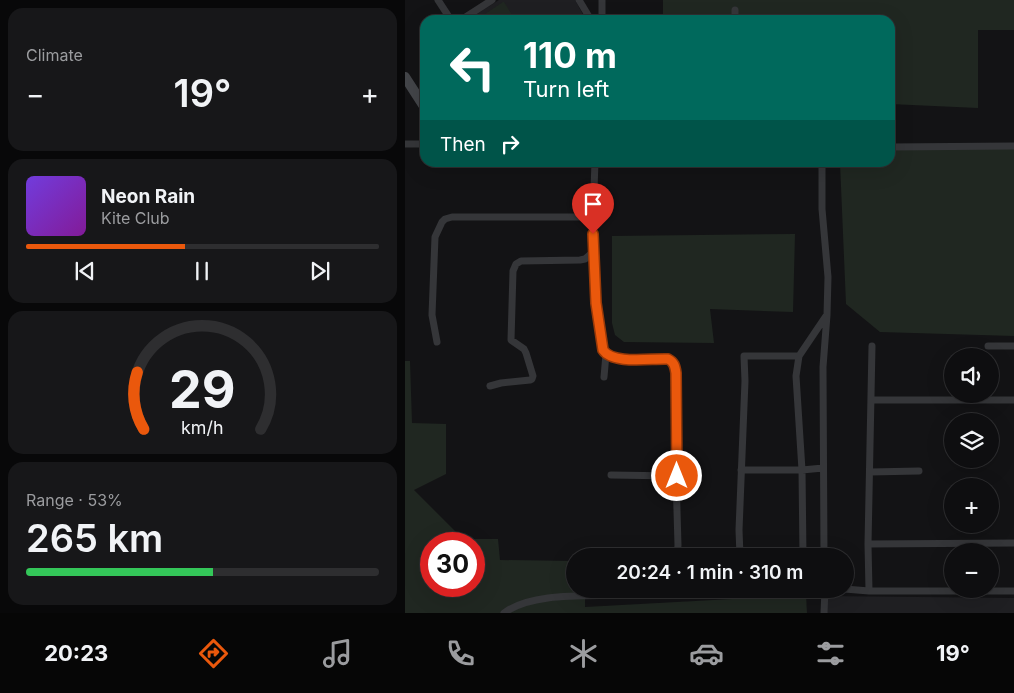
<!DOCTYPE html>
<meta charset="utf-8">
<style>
:root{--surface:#0e0e10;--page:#171719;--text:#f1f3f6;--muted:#9b9c9f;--line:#2e2e30;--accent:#ea580c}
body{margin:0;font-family:Inter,sans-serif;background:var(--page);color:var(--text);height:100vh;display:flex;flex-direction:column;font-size:19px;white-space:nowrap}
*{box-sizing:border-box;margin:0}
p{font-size:16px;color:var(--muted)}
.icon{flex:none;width:28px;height:28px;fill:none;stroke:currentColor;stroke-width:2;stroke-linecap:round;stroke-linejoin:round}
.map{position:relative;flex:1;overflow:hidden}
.drawer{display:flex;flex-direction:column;gap:8px;padding:8px;background:#080809;width:405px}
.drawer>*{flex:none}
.guide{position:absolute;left:15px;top:15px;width:475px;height:152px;border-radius:15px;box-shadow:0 5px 20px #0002,0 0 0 1px var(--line);background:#00695c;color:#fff;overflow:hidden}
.fabs{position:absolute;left:539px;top:348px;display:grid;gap:10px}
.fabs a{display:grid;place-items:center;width:55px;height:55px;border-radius:50%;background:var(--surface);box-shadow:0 5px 20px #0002,0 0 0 1px var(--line);font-size:25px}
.speed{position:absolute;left:15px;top:532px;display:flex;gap:10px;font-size:25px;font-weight:700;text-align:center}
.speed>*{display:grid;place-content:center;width:65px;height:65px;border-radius:50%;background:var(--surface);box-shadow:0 5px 20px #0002,0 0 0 1px var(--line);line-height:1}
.speed .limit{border:8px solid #d22;background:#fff;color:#111}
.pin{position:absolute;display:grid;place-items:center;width:42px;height:42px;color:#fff;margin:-51px -21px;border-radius:50% 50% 50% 0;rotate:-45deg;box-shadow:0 0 5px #0007}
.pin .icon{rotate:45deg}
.me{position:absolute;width:55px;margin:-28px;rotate:0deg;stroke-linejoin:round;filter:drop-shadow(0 0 4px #0008)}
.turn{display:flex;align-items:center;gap:18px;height:105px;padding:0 20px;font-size:22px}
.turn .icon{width:65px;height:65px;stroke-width:2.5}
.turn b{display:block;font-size:35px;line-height:42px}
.then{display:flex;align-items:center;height:48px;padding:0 20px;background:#0003;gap:10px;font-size:19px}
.big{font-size:38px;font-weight:600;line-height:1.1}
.drawer .tile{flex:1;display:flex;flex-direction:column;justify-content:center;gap:8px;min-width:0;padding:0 18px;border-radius:15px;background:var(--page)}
.drawer .dial{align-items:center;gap:0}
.dial svg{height:130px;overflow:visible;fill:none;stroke:var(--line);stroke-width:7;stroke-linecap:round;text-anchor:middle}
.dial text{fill:var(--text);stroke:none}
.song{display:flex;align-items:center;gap:15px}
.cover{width:60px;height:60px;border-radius:8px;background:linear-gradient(135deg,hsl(260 70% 55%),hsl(290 70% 35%))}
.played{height:5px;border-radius:2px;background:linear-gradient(90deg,var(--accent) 45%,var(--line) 45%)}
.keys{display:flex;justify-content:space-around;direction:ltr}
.heat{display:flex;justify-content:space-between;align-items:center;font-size:28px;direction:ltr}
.charge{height:8px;border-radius:4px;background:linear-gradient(90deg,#34c759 53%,var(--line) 0)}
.trip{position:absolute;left:161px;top:548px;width:288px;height:50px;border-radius:25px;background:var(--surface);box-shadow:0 5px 20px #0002,0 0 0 1px var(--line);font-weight:600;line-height:50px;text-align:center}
.tab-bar{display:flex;height:80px;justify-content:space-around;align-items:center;background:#060606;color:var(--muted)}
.tab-bar .icon{width:35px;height:35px}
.tab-bar .current{color:var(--accent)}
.tab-bar b{font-size:22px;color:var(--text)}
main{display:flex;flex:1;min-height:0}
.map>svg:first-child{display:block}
</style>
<main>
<section class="drawer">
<div class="tile"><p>Climate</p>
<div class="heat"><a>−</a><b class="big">19°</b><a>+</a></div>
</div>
<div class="tile">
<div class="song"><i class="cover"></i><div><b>Neon Rain</b><p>Kite Club</p></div></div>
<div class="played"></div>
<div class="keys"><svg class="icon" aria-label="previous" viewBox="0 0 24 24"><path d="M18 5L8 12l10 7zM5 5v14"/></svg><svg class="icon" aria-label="pause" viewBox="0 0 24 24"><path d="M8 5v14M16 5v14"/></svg><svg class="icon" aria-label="next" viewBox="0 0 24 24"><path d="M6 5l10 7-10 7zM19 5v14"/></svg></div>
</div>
<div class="tile dial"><svg viewBox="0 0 100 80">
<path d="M14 69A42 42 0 1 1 86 69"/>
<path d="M14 69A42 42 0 0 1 10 34" stroke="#ea580c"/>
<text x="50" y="56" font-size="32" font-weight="700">29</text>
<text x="50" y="72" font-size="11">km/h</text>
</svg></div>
<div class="tile"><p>Range · 53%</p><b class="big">265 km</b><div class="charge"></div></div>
</section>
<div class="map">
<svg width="609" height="613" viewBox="0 0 609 613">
<rect width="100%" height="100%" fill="#131315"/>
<path fill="#1f1f22" d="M94,0H170L181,20H62Z
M418,596L609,598V613H418Z"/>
<path fill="#202721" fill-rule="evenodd" d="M258,0H609V30H573V108L485,104V20H258Z
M99,2L110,20H71L98,2Z
M609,147V336L475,332L441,304L435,163L485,162V149Z
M390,234L388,312L305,309L309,343L219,342L210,335L207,323V236Z
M0,361H5L7,423L41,424V474L9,490L58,539H93L95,560L170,561V589H180V607L401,595L402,613H0ZM26,544H69V586H26Z"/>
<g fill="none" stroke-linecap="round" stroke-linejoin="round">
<path stroke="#353639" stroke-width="7" d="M33,0L46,20
M174,0L186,20
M330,10V20
M56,20L87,0
M197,20V0
M0,144H20
M485,147L609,146
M190,162C188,215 186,268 193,321C195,332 195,344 201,354L199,377
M417,162V209L423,277L422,315L418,367L419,556
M32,342L27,315L30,237L37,222L40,219L47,217H188
M583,346H609
M201,354C225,361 240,357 263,359C269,363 270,366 271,373V476L273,545L272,556
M85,386L96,383L125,380L127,379L128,376L121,353L119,349L106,340L108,271L111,264L116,261L175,260L180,259L188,252
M466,400H609
M336,470H397L418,468
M465,472L514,471
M206,475L271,476
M463,544L609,543
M335,556L334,530L340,381L339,356H394
M398,556L397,470L391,376L394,356L421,316
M440,589L464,591H609
M464,591L463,544L467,346
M99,613C128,591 186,597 222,595C248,593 275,591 302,589
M419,613L420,589"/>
<path stroke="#434549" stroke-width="10" d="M0,77L20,108"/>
</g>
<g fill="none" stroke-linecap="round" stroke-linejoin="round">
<g stroke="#983908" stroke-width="12">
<path id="route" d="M188,234L191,303L198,350C208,365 247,358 263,359C269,362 270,366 271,373L272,476"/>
</g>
<use href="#route" stroke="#ea580c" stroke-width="9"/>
</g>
</svg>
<div class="fabs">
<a><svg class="icon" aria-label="sound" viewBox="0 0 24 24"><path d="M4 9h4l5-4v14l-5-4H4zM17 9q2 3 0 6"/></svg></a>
<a><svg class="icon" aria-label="layers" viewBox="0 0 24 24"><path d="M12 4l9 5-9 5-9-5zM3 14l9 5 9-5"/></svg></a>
<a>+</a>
<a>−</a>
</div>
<div class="speed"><div class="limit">30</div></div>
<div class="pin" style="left:188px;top:234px;background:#d93025"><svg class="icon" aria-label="arrive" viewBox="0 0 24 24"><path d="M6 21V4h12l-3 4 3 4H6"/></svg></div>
<svg class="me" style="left:272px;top:476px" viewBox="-20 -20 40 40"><circle r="17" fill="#ea580c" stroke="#fff" stroke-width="3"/><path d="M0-11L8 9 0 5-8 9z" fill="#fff"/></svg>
<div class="trip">20:24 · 1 min · 310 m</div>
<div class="guide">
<div class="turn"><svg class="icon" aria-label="left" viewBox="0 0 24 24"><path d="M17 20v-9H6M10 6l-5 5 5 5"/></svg><div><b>110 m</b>Turn left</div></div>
<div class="then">Then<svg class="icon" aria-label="right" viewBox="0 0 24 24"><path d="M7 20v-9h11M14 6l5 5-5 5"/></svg></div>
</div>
</div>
</main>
<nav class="tab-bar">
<b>20:23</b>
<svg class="icon current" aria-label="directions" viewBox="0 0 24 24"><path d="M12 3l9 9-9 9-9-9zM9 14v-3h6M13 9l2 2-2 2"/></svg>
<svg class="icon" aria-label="music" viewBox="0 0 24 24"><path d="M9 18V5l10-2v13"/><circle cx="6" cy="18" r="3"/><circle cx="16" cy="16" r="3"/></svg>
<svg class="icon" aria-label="phone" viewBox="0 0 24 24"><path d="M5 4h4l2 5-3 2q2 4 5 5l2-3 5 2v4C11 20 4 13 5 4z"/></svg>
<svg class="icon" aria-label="climate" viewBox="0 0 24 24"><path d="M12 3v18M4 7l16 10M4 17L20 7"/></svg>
<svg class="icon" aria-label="car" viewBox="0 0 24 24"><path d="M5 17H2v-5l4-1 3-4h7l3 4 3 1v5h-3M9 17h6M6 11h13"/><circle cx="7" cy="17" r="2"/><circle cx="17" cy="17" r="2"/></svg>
<svg class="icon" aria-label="filters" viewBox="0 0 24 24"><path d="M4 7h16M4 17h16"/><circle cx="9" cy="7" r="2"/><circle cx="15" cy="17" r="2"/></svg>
<b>19°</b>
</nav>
